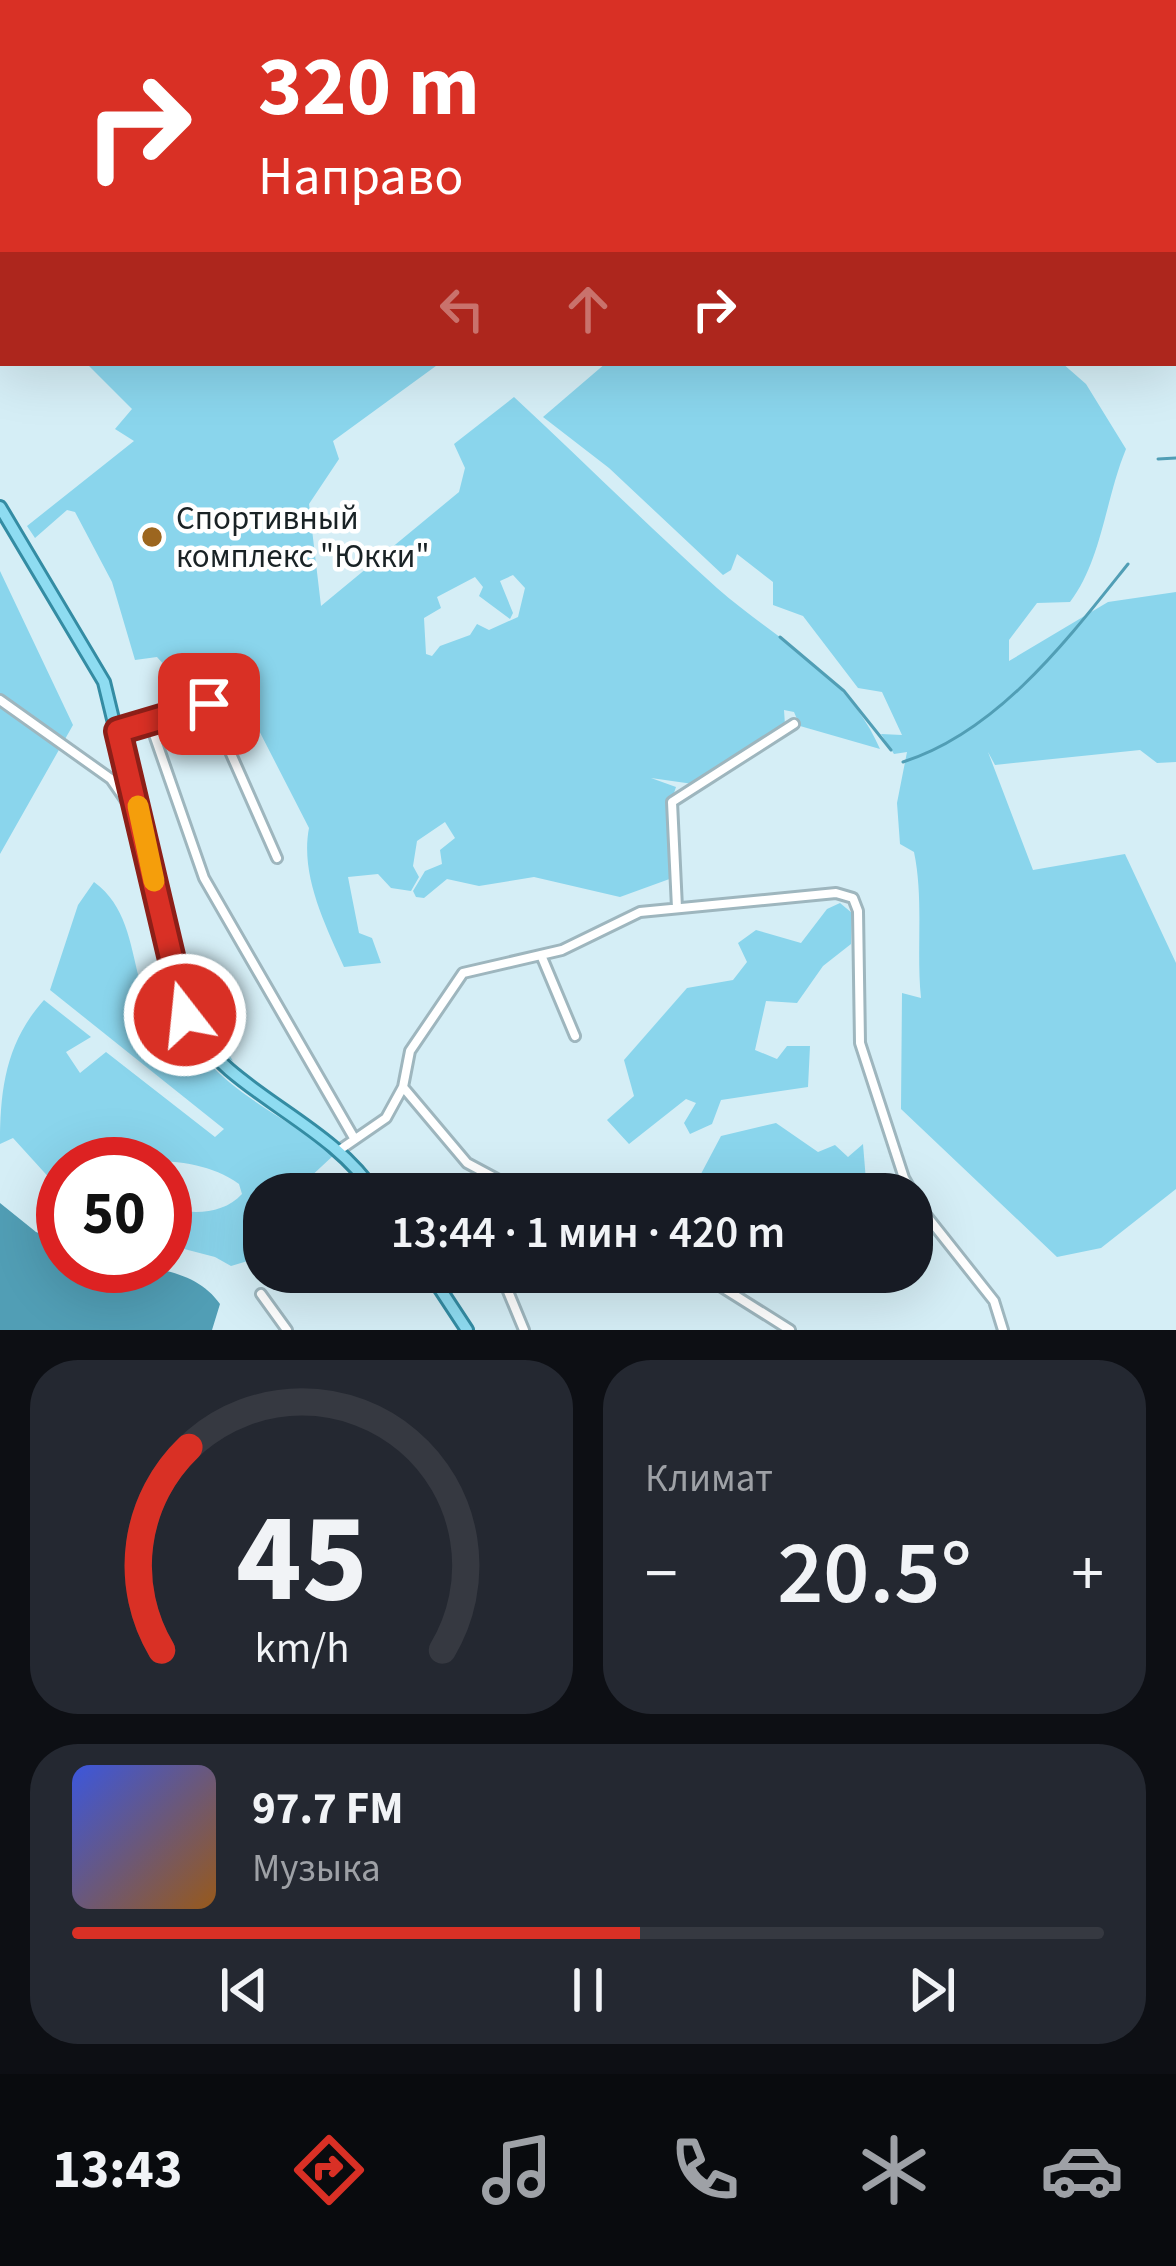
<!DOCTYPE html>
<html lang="ru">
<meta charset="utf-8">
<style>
:root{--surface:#171b24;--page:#242831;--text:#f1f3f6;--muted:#9ea1a6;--line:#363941;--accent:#d93025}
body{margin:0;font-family:"Source Sans 3",sans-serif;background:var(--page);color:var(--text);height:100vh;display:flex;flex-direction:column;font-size:45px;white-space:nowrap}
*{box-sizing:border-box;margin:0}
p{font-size:39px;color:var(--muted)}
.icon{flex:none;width:66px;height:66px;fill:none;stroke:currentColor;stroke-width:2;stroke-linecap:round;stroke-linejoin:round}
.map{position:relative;height:1330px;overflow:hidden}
.details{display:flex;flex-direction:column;gap:30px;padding:30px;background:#0d0f14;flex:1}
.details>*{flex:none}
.banner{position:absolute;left:0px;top:0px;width:1176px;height:366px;box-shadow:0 12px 48px #0002;background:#d93025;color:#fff;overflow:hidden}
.speed{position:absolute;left:36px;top:1137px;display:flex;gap:24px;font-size:60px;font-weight:700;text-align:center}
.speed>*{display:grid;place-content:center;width:156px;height:156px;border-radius:50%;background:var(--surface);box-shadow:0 12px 48px #0002;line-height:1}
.speed .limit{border:18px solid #d22;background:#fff;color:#111}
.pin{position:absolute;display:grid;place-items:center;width:102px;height:102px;color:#fff;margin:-51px;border-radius:24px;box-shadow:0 6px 18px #0006}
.me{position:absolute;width:132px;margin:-66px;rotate:344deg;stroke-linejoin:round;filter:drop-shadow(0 0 9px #0008)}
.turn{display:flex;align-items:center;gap:42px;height:252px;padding:0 60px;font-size:54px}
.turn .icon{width:156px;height:156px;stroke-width:2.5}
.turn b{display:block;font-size:84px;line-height:102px}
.lanes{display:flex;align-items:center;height:114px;padding:0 60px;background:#0003;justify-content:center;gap:60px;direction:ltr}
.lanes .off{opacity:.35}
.big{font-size:90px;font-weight:600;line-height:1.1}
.details .widget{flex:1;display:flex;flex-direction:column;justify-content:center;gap:18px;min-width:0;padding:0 42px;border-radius:48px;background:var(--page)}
.details .dial{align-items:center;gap:0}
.dial svg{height:312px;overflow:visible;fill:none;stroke:var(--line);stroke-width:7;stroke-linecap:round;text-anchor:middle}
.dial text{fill:var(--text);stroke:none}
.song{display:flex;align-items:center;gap:36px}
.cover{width:144px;height:144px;border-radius:18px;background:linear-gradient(135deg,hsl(230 70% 55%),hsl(30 70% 35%))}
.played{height:12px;border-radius:6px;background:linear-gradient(90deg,var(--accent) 55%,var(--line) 55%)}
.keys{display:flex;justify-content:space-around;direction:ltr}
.heat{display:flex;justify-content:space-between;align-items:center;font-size:66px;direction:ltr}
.details .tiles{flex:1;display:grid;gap:30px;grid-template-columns:1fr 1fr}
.widget:last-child{grid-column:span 2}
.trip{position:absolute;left:243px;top:1173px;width:690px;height:120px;border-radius:48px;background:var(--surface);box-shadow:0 12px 48px #0002;font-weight:600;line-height:120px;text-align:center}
.dock{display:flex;height:192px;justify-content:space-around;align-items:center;background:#090b0e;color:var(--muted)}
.dock .icon{width:84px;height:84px}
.dock .active{color:var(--accent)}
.dock b{font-size:54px;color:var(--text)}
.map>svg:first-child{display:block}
</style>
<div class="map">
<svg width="1176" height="1330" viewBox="0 0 1176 1330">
<rect width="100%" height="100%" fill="#d5eef6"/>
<path fill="#8ad5ec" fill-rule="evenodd" d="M0,0H438L439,3H3V78Z
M86,363H440L333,441L339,459L309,504L321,606L459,492L465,468L454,444L514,397C582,460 648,526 717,588C775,639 848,674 880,749L800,726L794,712L784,710L785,725L700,785L651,778L676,787L669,808L675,877L620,897L534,877L479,886L447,879L424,898L416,897L413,891L425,871L442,864L440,850L455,838L445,822L417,841L413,866L419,877L411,891L391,888L378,874L348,877L359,933L372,938L381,963L344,967C325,924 300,875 309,828L230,674L189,693L157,657L135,660L112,582L75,512L67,510L35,538L27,526L134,441L115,429L132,409ZM513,575L525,588L518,617L489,630L477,624L470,635L440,646L432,656L426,654L424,618L441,608L437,597L475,577L483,587L479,596L510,619L513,613L500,581Z
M606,363H1062L1086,384L1126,449C1105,500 1102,560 1070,602L1037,603L1009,640V661L1108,602L1176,592V762L1157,763L1140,750L995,765L988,752L1033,870L1125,854L1176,963V1189L1101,1248L1057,1257L901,1109L902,993L921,998C916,949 924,900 914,852L900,844L897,803L907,752L894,754L881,734L902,735L882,692L858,688L803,616L773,605V582L737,554L731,570L723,575L609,468L543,417Z
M0,571L73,725L0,854Z
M94,882C126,905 130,943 139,978C175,990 182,1034 207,1061C240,1098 295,1125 336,1153L292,1194H264V1256L231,1266L215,1257L165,1244V1207C190,1215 223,1215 242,1194L239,1184C190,1149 120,1164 63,1164V1193L13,1138L0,1144C0,1089 6,1042 44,1000L91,1037L66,1052L80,1073L106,1052L215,1137L224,1129L50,990L78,905Z
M840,903L852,913L851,944L823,966L797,1003L766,1001L755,1050L777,1059L787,1046H810L808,1087L721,1100L712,1124L690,1134L684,1123L696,1103L686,1099L629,1144L607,1120L634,1096L624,1060L687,988L733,980L747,962L738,943L756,930L801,943L827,909Z
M169,933C184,939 209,1003 218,1019L210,1024L233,1061C190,1041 180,974 169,933Z
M776,1123L818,1152L835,1145L848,1157L863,1144L867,1193L702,1194L693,1189L721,1136Z"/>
<path fill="#519eb5" d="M0,1203L36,1232L63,1242V1266C114,1266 188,1258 220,1304L212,1330H0Z"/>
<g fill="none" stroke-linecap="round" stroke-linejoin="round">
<path stroke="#519eb5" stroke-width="3" d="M619,3L623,0
M1158,459L1176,458
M780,637L844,691L891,750
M903,762C998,732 1068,639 1128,564"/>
<g stroke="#9eb6be" stroke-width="14">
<path id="minor" d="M1030,0L1032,3
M1042,0L1044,3
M1173,223L1176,228
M1173,244L1176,249
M0,700L111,779L131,808
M150,723L209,704L277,858
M118,731L150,723L204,878L354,1138
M677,908L672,802L794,724
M541,955L575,1036
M403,1087L467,1163L525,1194
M341,1149L386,1118L403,1087L410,1051L463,973L562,950L640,912L836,893L853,898L858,911L860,1043L904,1178L922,1210L994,1301L1003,1330
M500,1272L524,1330
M698,1272L790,1330
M261,1294L287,1330"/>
</g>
<g stroke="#348ca3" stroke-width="16">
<path id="major" d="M0,507L104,682L186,1020C232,1096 326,1119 376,1194
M429,1272L467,1330"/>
</g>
<use href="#minor" stroke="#fff" stroke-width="8"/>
<use href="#major" stroke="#8edcf1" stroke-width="10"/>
</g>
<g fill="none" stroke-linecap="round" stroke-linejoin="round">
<g stroke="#8d1f18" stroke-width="30">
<path id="route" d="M185,1015L118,731L209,704"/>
</g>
<use href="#route" stroke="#d93025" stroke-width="21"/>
<path stroke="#f59e0b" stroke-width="21" d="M138,806L154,881"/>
</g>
<circle fill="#9c661f" stroke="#fff" stroke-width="4.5" cx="152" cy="537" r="12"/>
<g text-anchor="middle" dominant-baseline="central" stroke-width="9" stroke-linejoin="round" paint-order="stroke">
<g font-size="33" fill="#192225" stroke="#fff" text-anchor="start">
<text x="176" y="518">Спортивный<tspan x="176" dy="38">комплекс "Юкки"</tspan></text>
</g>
</g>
</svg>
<div class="speed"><div class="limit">50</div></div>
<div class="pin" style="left:209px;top:704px;background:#d93025"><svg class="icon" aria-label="arrive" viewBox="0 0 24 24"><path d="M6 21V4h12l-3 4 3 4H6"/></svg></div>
<svg class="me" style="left:185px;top:1015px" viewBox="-20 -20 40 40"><circle r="17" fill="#d93025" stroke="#fff" stroke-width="3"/><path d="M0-11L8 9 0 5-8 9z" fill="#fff"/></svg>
<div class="trip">13:44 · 1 мин · 420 m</div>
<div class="banner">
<div class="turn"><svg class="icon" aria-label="right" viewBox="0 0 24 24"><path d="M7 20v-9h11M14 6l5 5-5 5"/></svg><div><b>320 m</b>Направо</div></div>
<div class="lanes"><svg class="icon off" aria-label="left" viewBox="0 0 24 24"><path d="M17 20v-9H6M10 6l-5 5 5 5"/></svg><svg class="icon off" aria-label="ahead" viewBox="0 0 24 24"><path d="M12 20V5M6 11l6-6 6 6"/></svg><svg class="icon" aria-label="right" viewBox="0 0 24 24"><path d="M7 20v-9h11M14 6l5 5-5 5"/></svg></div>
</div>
</div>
<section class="details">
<div class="tiles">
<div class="widget dial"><svg viewBox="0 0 100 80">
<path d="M14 69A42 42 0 1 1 86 69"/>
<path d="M14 69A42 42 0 0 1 21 17" stroke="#d93025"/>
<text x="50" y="56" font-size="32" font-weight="700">45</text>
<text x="50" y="72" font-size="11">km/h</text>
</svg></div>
<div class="widget"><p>Климат</p>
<div class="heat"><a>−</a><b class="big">20.5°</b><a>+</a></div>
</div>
<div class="widget">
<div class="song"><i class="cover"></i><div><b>97.7 FM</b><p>Музыка</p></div></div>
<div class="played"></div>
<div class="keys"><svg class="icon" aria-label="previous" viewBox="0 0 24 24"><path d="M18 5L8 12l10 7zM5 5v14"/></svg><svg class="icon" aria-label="pause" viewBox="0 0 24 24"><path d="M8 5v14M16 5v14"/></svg><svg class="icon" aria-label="next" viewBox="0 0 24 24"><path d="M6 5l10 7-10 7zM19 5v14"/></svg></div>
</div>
</div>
</section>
<nav class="dock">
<b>13:43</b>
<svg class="icon active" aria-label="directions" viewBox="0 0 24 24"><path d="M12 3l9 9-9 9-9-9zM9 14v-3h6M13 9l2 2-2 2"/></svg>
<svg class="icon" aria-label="music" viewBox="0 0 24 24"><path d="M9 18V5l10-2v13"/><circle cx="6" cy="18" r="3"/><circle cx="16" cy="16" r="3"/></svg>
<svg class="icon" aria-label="phone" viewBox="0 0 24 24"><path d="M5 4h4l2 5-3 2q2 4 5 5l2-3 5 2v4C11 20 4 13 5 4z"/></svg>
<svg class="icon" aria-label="climate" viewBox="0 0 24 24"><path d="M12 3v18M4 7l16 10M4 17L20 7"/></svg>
<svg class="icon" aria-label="car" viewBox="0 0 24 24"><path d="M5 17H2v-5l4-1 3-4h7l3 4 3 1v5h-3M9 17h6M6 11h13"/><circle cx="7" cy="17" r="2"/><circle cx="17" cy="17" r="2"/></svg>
</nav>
